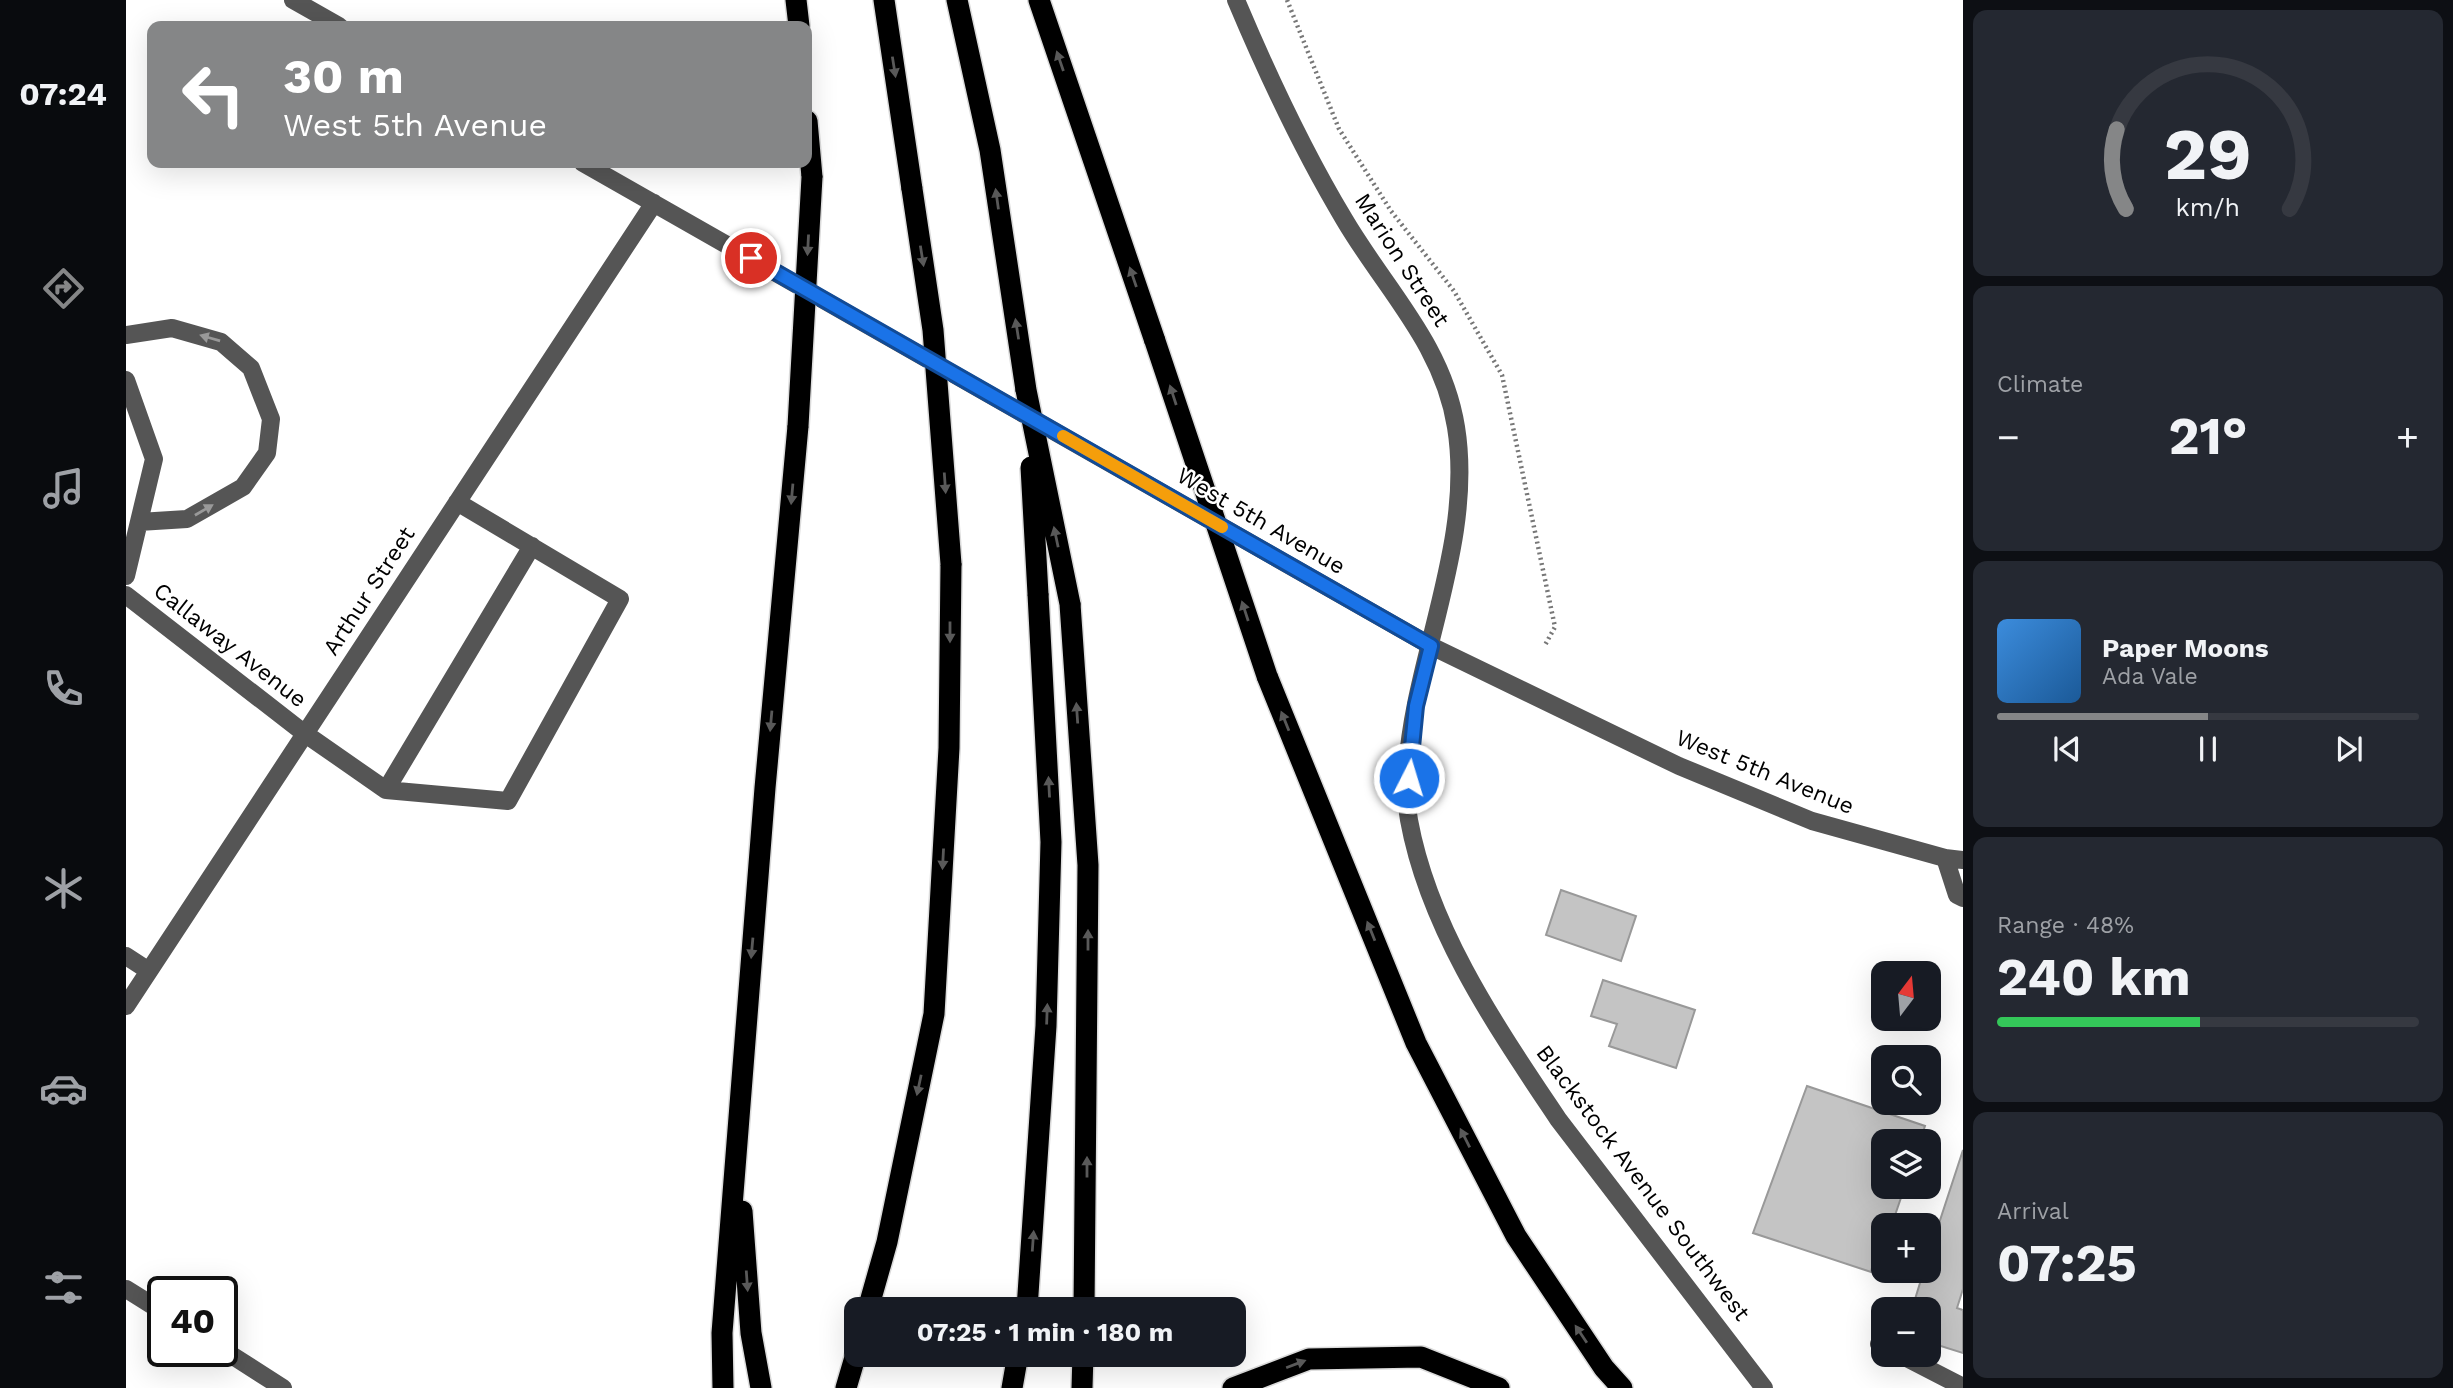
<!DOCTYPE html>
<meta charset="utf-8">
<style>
:root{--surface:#171b24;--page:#242831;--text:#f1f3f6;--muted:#9ea1a6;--line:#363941;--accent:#858687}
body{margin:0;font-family:"Work Sans",sans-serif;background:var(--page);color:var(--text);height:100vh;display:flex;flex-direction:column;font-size:26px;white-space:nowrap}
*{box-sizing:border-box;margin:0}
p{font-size:23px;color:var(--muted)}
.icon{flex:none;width:38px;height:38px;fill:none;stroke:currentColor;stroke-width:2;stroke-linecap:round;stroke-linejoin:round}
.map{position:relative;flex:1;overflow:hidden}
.details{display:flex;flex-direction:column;gap:10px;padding:10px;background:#0d0f14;width:490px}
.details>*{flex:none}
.guide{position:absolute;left:21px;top:21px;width:665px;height:147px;border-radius:14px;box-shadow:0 7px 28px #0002;background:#858687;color:#fff;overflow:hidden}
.needle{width:46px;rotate:16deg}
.controls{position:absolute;left:1745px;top:961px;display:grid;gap:14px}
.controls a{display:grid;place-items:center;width:70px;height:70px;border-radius:14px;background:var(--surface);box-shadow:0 7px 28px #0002;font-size:35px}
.speed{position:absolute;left:21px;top:1276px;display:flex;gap:14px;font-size:35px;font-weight:700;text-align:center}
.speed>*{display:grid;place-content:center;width:91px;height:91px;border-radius:50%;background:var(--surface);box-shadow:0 7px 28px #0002;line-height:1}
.speed .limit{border:4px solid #111;border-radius:10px;background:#fff;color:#111}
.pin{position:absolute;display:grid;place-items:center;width:60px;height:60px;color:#fff;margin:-30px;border:4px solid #fff;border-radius:50%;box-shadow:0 2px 7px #0007}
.me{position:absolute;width:77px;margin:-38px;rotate:5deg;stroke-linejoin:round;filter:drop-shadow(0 0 5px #0008)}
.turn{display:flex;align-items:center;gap:24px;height:147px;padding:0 21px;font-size:32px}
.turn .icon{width:91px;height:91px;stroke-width:2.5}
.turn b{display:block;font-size:49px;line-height:60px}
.big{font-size:52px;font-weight:700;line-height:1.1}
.details .card{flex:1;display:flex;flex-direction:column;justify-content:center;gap:10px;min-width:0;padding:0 24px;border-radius:14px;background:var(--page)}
.details .dial{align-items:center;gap:0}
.dial svg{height:182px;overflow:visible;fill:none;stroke:var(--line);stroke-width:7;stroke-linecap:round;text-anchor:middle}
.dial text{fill:var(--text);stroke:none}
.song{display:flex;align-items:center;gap:21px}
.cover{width:84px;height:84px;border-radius:10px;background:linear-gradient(135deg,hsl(210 70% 55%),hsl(210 70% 35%))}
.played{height:7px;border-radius:4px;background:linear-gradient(90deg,var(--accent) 50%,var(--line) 50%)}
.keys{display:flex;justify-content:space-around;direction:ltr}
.heat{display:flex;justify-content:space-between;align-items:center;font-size:38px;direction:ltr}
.charge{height:10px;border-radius:5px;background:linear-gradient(90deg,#34c759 48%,var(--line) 0)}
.trip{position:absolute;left:718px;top:1297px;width:402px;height:70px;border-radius:14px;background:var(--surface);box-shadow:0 7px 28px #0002;font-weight:700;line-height:70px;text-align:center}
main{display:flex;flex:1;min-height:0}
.tabs{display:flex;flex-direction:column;width:126px;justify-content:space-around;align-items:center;background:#090b0e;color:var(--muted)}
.tabs .icon{width:49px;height:49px}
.tabs .active{color:var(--accent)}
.tabs b{font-size:32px;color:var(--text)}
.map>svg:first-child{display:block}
</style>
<main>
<nav class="tabs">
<b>07:24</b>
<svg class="icon active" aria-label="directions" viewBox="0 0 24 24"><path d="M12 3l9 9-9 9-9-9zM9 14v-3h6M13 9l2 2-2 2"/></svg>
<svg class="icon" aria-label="music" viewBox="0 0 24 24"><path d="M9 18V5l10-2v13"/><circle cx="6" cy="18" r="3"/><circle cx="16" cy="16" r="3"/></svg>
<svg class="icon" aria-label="phone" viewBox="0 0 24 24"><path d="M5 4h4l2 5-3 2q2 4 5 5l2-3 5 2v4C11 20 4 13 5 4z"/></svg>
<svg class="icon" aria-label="climate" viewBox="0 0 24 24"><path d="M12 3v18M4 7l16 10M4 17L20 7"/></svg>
<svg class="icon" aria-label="car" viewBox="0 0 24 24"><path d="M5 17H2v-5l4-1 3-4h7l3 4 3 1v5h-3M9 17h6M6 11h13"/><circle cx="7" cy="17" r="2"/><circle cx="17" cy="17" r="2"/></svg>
<svg class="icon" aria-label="filters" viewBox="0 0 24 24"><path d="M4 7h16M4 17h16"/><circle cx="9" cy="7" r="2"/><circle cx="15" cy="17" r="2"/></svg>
</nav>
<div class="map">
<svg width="1837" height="1388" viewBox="0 0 1837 1388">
<rect width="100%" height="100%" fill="#fff"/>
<path fill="#c4c4c4" stroke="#999" stroke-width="2" d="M1435,890L1510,916L1495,961L1420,935Z
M1477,980L1569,1010L1550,1068L1483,1046L1491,1024L1465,1016Z
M1681,1086L1799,1126L1794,1141H1757V1186H1779L1766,1224L1761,1222L1757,1225L1745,1272L1627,1233Z
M1837,1150V1289L1831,1308L1837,1310V1353L1802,1342V1309H1786L1798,1270H1802V1257Z"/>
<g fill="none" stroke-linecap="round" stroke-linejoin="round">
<g stroke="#dbdbdb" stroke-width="24">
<path id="highway" d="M670,0L673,26
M758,0L786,189
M831,0L864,150L900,390
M913,0L1029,341
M681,121L686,177
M944,604L962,865L958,1309
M1141,676L1290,1043L1390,1236L1478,1368L1496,1388
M616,1211L625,1333L635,1388
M742,1309L761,1242L808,1014L823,748L825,564
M901,1309L920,1026L925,842L912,594
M597,1388L596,1333L639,788L672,426
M720,1388L730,1354
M886,1388L892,1354
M956,1388L957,1354
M1107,1388L1183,1359L1295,1357L1373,1388"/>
</g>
<path stroke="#777" stroke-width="4.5" stroke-dasharray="2 3.5" stroke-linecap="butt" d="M1161,0L1213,129L1265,211L1328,291L1376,375L1429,627L1419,645"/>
<path stroke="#555" stroke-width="18" d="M167,0L213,26
M1110,0C1142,76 1176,149 1218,219C1259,289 1317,344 1330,427C1345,520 1308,614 1290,704C1283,739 1277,785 1283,820C1303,930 1372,1029 1432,1119L1638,1388
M457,163L1305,646L1553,766L1686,821L1819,858L1837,860
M0,335L46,328L95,342L125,368L145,419L141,453L117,487L61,519L13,522
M0,380L28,459L0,576
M0,595L178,733L260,790L382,801L494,599L331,502
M260,790L406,546
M1819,858L1831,895L1837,898
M0,956L23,971
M0,1006L528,203
M0,1289L37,1312
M1753,1344L1757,1346
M96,1349L157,1388
M1773,1354L1837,1387"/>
<use href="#highway" stroke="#000" stroke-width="21"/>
<g stroke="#dbdbdb" stroke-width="24" stroke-linecap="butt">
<path id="highway-bridge" d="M786,189L807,330L825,564
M1029,341L1141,676
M900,390L944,604
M672,426L686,177
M905,467L912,594"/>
</g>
<use href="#highway-bridge" stroke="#000" stroke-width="21"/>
</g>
<defs><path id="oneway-solid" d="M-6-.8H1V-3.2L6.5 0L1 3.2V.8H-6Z" transform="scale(1.75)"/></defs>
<g fill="#595959">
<use href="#oneway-solid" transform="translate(934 61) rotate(-109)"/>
<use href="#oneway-solid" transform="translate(768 67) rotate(81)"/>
<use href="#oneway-solid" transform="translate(871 199) rotate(-98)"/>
<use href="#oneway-solid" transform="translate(682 245) rotate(93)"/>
<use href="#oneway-solid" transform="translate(796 256) rotate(81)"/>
<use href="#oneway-solid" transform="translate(1007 277) rotate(-109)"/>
<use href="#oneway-solid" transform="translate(891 329) rotate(-99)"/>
<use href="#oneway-solid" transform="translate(1047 395) rotate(-108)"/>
<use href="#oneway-solid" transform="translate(819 483) rotate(86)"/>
<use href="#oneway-solid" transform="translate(666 494) rotate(95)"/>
<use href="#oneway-solid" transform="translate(930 537) rotate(-102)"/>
<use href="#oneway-solid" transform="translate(1119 611) rotate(-108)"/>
<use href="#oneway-solid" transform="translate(824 632) rotate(90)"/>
<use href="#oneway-solid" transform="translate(951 713) rotate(-94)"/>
<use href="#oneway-solid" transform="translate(645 721) rotate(95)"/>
<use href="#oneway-solid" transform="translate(1159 721) rotate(-112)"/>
<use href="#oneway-solid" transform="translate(923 787) rotate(-93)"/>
<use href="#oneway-solid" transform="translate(817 859) rotate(93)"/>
<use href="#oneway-solid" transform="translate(1245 931) rotate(-112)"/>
<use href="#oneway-solid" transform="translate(962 940) rotate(-90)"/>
<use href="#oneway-solid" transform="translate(626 948) rotate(95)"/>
<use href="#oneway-solid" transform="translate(921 1014) rotate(-88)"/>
<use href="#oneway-solid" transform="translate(793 1085) rotate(102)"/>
<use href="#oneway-solid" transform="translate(1339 1138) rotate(-117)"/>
<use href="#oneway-solid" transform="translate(961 1167) rotate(-90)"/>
<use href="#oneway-solid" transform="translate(907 1241) rotate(-86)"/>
<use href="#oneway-solid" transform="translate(621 1281) rotate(86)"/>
<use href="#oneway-solid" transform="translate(1455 1334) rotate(-124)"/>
<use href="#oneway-solid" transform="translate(1170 1364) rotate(-21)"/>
</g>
<g fill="#999">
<use href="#oneway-solid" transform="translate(84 338) rotate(-164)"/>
<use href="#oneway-solid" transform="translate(78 510) rotate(-30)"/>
</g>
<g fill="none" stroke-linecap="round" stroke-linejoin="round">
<g stroke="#114b97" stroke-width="18">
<path id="route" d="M625,258L1305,646L1290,706L1283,778"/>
</g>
<use href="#route" stroke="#1a73e8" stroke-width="12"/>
<path stroke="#f59e0b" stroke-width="12" d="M937,436L1096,527"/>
</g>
<g text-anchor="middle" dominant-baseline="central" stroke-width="5" stroke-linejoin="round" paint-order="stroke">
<g font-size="23" fill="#000" stroke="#fff">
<text transform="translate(1276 260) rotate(57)">Marion Street</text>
<text transform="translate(1135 521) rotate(30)">West 5th Avenue</text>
<text transform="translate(243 591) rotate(-57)">Arthur Street</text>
<text transform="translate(104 645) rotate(38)">Callaway Avenue</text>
<text transform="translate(1639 772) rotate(22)">West 5th Avenue</text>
<text transform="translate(1517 1183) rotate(53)">Blackstock Avenue Southwest</text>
</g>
</g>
</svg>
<div class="controls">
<a><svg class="needle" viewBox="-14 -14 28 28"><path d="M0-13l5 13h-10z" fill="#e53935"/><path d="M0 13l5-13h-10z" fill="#9ea1a6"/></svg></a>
<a><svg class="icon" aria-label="search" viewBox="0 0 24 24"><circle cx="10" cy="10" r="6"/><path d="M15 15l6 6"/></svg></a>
<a><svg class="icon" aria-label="layers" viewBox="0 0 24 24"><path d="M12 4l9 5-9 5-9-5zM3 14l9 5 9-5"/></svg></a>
<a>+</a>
<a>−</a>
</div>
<div class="speed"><div class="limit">40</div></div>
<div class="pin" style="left:625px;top:258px;background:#d93025"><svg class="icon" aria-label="arrive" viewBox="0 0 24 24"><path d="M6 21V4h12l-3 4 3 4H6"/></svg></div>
<svg class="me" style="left:1283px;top:778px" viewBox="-20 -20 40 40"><circle r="17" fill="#1a73e8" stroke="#fff" stroke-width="3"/><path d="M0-11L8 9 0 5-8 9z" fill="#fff"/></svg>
<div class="trip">07:25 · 1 min · 180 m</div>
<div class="guide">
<div class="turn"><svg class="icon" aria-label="left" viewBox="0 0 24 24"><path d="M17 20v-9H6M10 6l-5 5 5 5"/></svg><div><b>30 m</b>West 5th Avenue</div></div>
</div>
</div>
<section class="details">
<div class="card dial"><svg viewBox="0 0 100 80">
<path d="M14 69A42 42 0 1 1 86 69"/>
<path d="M14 69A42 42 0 0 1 10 34" stroke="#858687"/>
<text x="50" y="56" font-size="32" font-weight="700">29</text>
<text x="50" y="72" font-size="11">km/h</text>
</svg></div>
<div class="card"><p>Climate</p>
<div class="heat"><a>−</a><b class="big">21°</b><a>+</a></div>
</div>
<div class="card">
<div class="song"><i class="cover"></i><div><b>Paper Moons</b><p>Ada Vale</p></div></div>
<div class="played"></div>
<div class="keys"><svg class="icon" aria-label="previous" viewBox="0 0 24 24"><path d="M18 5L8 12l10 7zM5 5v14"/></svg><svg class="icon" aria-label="pause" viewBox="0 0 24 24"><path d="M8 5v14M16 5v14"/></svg><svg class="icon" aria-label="next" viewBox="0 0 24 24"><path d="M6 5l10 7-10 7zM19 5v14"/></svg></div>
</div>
<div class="card"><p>Range · 48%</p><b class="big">240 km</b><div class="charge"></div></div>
<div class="card"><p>Arrival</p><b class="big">07:25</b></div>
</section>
</main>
